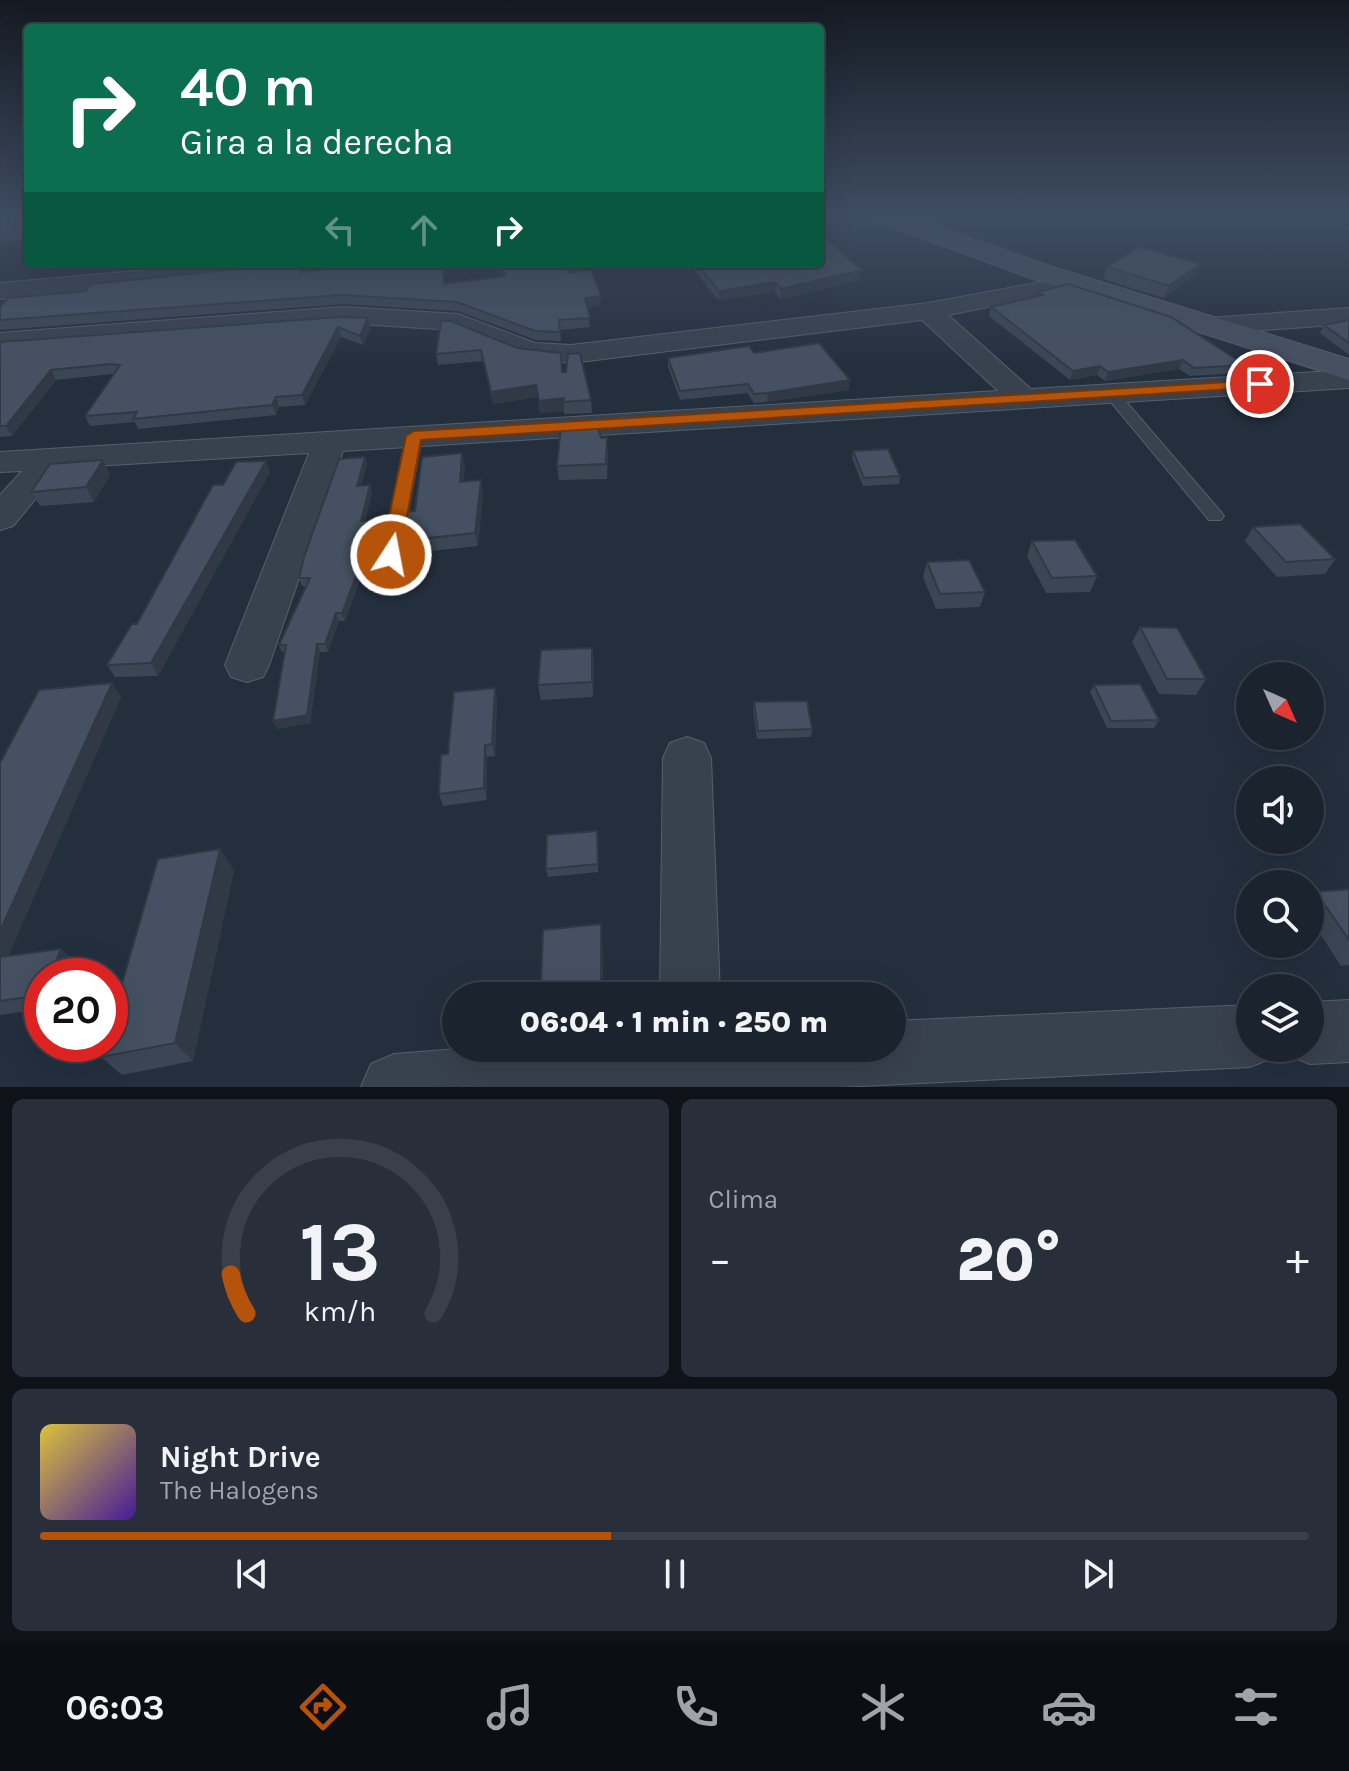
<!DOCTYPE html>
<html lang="es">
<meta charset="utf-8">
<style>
:root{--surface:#1b232e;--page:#282f3a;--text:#f1f3f6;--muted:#a0a4aa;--line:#39404a;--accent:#b45309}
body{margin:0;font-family:Karla,sans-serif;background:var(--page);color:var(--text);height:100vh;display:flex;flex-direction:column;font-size:30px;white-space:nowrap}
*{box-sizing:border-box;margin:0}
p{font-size:26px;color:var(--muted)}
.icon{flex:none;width:44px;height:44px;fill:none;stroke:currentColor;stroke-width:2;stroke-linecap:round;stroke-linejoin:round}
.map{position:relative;height:1087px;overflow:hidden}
.side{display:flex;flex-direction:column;gap:12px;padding:12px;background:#0f1319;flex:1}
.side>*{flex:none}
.hud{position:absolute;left:24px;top:24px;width:800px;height:244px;border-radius:8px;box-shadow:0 8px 32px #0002,0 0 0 2px var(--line);background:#0b6e4f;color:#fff;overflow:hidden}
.needle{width:52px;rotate:135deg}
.fabs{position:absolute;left:1236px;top:662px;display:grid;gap:16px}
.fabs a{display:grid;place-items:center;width:88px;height:88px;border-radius:50%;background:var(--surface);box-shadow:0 8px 32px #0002,0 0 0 2px var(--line);font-size:40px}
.speed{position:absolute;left:24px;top:958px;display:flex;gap:16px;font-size:40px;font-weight:700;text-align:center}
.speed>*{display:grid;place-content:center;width:104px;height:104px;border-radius:50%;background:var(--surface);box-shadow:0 8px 32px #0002,0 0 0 2px var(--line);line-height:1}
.speed .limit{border:12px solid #d22;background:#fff;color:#111}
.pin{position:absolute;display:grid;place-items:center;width:68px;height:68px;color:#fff;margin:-34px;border:4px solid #fff;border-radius:50%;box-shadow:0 2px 8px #0007}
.me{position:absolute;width:88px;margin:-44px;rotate:11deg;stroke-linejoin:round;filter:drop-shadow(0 0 6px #0008)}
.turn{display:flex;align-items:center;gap:28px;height:168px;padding:0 24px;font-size:36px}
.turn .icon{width:104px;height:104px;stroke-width:2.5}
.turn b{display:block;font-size:56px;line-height:68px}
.lanes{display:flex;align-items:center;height:76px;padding:0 24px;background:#0003;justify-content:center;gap:40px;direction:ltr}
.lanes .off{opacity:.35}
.big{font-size:60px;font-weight:800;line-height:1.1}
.side .card{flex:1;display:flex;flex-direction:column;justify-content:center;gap:12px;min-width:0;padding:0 28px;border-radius:12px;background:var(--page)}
.side .dial{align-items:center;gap:0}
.dial svg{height:208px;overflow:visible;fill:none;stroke:var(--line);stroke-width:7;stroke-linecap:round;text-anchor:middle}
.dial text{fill:var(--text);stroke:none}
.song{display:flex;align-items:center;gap:24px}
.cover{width:96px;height:96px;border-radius:12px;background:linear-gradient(135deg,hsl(50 70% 55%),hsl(260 70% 35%))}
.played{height:8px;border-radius:4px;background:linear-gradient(90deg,var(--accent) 45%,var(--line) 45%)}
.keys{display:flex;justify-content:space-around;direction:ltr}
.heat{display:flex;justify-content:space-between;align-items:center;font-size:44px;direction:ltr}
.side .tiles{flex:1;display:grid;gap:12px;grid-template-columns:1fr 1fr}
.card:last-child{grid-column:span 2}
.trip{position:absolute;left:442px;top:982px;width:464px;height:80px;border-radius:40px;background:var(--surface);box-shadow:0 8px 32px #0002,0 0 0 2px var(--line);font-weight:800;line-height:80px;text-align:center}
.tabs{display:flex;height:128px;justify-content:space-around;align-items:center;background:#0b0e12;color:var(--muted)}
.tabs .icon{width:56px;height:56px}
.tabs .selected{color:var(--accent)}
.tabs b{font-size:36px;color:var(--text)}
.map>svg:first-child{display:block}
</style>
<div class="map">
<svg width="1349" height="1087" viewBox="0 0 1349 1087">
<rect width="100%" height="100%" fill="#242f3e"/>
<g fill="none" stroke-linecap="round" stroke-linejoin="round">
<g stroke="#565f6c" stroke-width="2">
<path id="service" d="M1111,389L1116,390L1221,512L1224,516L1221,520H1209L1106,396V390Z
M414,431L422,436L400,555L391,561L382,555L406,436Z"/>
</g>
<g stroke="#565f6c" stroke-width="2">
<path id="minor" d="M0,215H22L19,220L0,222Z
M215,264H306L302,269L294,271L0,299V283Z
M1064,272L1073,274L1076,279L1058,293L948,315L1031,389L1349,370V388L343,451L269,665L263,677L247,682L231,677L225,665L309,453L61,468L13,526L0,530V495L22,471L0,472V452L998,391L922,320L571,363L520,357L454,330L343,323L0,349V333L343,307L458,314L535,343L571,345L928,303L1041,282Z
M1349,308V324L1208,334L1198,332L1194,326L1198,320L1208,318Z
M687,737L704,743L711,758L720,996H660L663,758L670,743Z
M1349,1000V1062L1310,1064L1288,1055L1285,1048H1310V1002Z
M1250,1005V1048H1276L1272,1058L1250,1067L840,1087H361L371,1064L394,1054L470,1048H892V1021Z"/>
</g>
<g stroke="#565f6c" stroke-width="2">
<path id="secondary" d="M870,215H906L1053,267L1349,359V380L1033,279L873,220Z"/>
</g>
<use href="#service" fill="#38414e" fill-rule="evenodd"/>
<use href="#minor" fill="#38414e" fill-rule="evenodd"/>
<use href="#secondary" fill="#465061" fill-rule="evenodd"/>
</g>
<path fill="#3b4654" d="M28,215V240L0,241V219Z
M499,264H566L568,273L601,296V305L587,307L590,327L560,330L561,341L536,340L458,311L343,304L0,330V307L304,271L445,284L503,276Z
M689,264H820L861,270L860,280L780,299L775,292L718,300Z
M1200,264L1194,276L1164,298L1103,279L1107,267Z
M1038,292L1245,365L1240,373L1190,376L1179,369L1105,381L1097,375L1070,380L989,316L991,307L1037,296Z
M340,317L371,328L363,345L341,337L305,405L279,407L276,415L138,429L135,422L90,426L85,416L113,374L56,380L12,436L0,437V342Z
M1349,320V355L1320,333L1324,325Z
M441,321L563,372L591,400L592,413L564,414V411L540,413L538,397L493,404L483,361L438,365L436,354Z
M754,353L849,390L767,402L754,403L747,393L680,400L668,367V358Z
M601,438L608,452L607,479L559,480L557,466Z
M853,451L900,476L899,484L863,486L852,458Z
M462,453L465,466L463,482L483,493L478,546L403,554L400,541L415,511Z
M365,457L367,464L361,486L372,493L365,521L385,527L379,556L368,558L345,621H339L328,652H320L310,723L277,729L273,721L285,652H282L279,645L306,586H302L299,578Z
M270,472L158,676L115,677L107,665L137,624L223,485Z
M110,475L94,502L40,506L31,492Z
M1253,527L1335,559L1325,574L1277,577L1245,541Z
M1032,541L1097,576L1090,592L1046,593L1027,556Z
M927,562L985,592L980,607L936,609L923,577Z
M1140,627L1206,679L1196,695L1159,694L1132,642Z
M594,664L593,697L541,700L538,685Z
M112,683L121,697L8,956L61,949L74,961L42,976V1009L0,1015V763Z
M1094,685L1159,720L1154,728H1107L1090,692Z
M497,700L495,756L487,757V800L443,806L439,794L448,754Z
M754,702L812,729L811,737L757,739L753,710Z
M598,838V872L548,877L546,869Z
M234,870L193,1061L122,1075L101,1057Z
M1349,889V965L1341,966L1310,918V897L1316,892Z
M602,938L603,994L584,996H543L541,987Z"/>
<path fill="#303945" d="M136,264H181L137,268Z
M1200,264L1194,276L1164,298L1169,286Z
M861,270L860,280L780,299L781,289Z
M775,282V292L718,300L719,291Z
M601,296V305L586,307L585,298Z
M368,318L371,328L363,345L360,336Z
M338,327L341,337L305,405L302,395Z
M1183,360L1179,369L1105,381L1108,372Z
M1100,366L1097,375L1070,380L1073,371Z
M51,370L56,380L12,436L6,426Z
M850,380L849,390L767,402L768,393Z
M536,385L538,397L493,404L491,392Z
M276,397L279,407L276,415L272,405Z
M564,398V411L540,413L539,401Z
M462,453L465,466L462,495L460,482Z
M365,457L367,464L359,494L357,486Z
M103,460L110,475L94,502L86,487Z
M266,461L270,472L158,676L151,663Z
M481,480L483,493L478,546L475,533Z
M370,485L372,493L363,529L361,521Z
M382,519L385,527L379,556L377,549Z
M366,550L368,558L345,621L342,613Z
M336,613L339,621L328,652L325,644Z
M317,644L320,652L310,723L277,729L273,721Z
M592,648L594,664L593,697L592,682Z
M112,683L121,697L2,971L0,969V931Z
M495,688L497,700L495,756L492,744Z
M485,745L487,757V800L484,788Z
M220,849L234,870L193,1061L175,1043Z
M601,924L602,938L603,994L601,981Z
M61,949L74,961L68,976H50Z"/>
<path fill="#455162" stroke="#303945" stroke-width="2" d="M17,215H28V234L0,235V219L16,217Z
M820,233L861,270L781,289L775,282L719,291L697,264H820Z
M1140,247L1200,264L1169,286L1107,267Z
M284,264H301L300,272L371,264H442L444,284L505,276L501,264H566L568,273L591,270L601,296L585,298L590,318L559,320L560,332L535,331L457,302L341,295L0,320V307L8,298L86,291L91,284Z
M1068,284L1171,317L1245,365L1194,368L1183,360L1108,372L1100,366L1073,371L991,307L1043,295L1038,292Z
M340,317L368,318L360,336L338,327L302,395L276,397L272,405L133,419L137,412L85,416L120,365L111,364L51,370L6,426H0V342Z
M1349,320V343L1324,325Z
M441,321H451L517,348L561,353L562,372H566L568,354L580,353L591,400L563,402L564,398L539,401L536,385L491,392L481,350L436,354Z
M819,343L850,380L768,393L754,394L748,384L680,391L668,358L749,346L754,353Z
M597,424L601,438H607L606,464L557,466L561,426Z
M888,449L900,476L864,478L853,451Z
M462,453L460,482L481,480L475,533L400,541L405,512L415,511L422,457Z
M365,457L357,486L370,485L361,521L382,519L377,549L366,550L342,613H336L325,644H317L307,715L273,721L286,645H279L310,578H299L304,557L339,459Z
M103,460L86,487L31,492L50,464Z
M266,461L151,663L107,665L132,624H137L213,485H223L236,462Z
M1300,524L1335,559L1286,562L1253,527Z
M1075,540L1097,576L1052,578L1032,541Z
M969,560L985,592L940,594L927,562Z
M1140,627L1177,628L1206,679H1167Z
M592,648V682L538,685L541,650Z
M112,683L0,931V763L39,690Z
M1140,684L1159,720L1111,721L1094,685Z
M495,688L492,744L485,745L484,788L439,794L441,755L448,754L454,692Z
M807,701L812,729L758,731L754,702Z
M597,831L598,864L546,869L547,835Z
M220,849L175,1043L101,1057L104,1044H110V1025L158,859Z
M1349,889V940L1316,892Z
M601,924V981L541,987L543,930Z
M61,949L50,976H42V995L0,1001V957Z"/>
<linearGradient id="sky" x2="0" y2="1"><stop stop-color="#141a22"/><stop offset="0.59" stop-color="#3f4d63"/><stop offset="1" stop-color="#3f4d63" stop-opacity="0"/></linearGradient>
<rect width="1349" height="367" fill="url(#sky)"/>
<path fill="#b45309" stroke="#753606" stroke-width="2" d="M1260,380L1267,384L1265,387L421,440L400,555L391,561L381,555L406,436L414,431Z"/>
</svg>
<div class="fabs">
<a><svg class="needle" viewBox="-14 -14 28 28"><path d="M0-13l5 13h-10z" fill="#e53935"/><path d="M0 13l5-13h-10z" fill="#a0a4aa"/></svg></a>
<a><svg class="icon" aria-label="sound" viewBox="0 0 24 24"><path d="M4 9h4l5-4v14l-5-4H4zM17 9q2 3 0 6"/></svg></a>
<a><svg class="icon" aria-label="search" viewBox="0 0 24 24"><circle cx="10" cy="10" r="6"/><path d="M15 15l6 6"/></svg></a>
<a><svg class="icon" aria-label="layers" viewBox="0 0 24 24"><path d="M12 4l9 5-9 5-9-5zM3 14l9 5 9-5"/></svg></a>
</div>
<div class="speed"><div class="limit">20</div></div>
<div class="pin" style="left:1260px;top:384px;background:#d93025"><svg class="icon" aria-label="arrive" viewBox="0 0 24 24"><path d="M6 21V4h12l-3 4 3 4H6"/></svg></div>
<svg class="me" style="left:391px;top:555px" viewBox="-20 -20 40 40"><circle r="17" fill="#b45309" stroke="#fff" stroke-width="3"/><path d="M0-11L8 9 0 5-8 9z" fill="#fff"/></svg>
<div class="trip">06:04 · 1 min · 250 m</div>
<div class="hud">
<div class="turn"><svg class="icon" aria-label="right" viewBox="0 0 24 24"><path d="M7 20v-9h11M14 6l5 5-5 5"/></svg><div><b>40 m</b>Gira a la derecha</div></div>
<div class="lanes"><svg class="icon off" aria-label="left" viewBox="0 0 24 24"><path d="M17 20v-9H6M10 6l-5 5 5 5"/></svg><svg class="icon off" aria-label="ahead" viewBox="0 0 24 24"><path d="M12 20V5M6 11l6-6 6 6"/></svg><svg class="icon" aria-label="right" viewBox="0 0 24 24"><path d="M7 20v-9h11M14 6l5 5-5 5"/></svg></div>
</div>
</div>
<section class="side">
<div class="tiles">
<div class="card dial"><svg viewBox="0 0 100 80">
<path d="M14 69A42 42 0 1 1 86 69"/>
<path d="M14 69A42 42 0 0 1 8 54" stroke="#b45309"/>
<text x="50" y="56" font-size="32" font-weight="700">13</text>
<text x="50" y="72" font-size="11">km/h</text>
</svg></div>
<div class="card"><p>Clima</p>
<div class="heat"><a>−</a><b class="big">20°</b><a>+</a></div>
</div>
<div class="card">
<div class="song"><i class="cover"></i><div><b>Night Drive</b><p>The Halogens</p></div></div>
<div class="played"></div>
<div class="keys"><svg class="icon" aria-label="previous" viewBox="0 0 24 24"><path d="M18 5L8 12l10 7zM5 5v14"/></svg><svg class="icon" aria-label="pause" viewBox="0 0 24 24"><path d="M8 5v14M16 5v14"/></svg><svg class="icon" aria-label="next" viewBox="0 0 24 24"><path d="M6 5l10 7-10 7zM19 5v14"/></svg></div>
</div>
</div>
</section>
<nav class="tabs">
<b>06:03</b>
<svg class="icon selected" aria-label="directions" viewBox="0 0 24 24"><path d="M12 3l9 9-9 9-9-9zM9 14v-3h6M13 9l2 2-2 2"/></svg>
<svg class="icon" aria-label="music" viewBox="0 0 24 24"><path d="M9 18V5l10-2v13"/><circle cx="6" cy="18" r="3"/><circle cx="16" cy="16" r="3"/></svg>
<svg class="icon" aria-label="phone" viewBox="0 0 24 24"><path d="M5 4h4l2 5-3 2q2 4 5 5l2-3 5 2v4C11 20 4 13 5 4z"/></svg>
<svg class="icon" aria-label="climate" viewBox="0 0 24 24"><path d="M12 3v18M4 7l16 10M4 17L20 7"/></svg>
<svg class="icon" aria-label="car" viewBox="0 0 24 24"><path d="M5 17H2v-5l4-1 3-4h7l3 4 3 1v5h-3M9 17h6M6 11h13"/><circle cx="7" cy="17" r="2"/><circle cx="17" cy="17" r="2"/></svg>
<svg class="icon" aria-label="filters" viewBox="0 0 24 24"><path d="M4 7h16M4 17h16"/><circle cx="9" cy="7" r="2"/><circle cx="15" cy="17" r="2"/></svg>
</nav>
